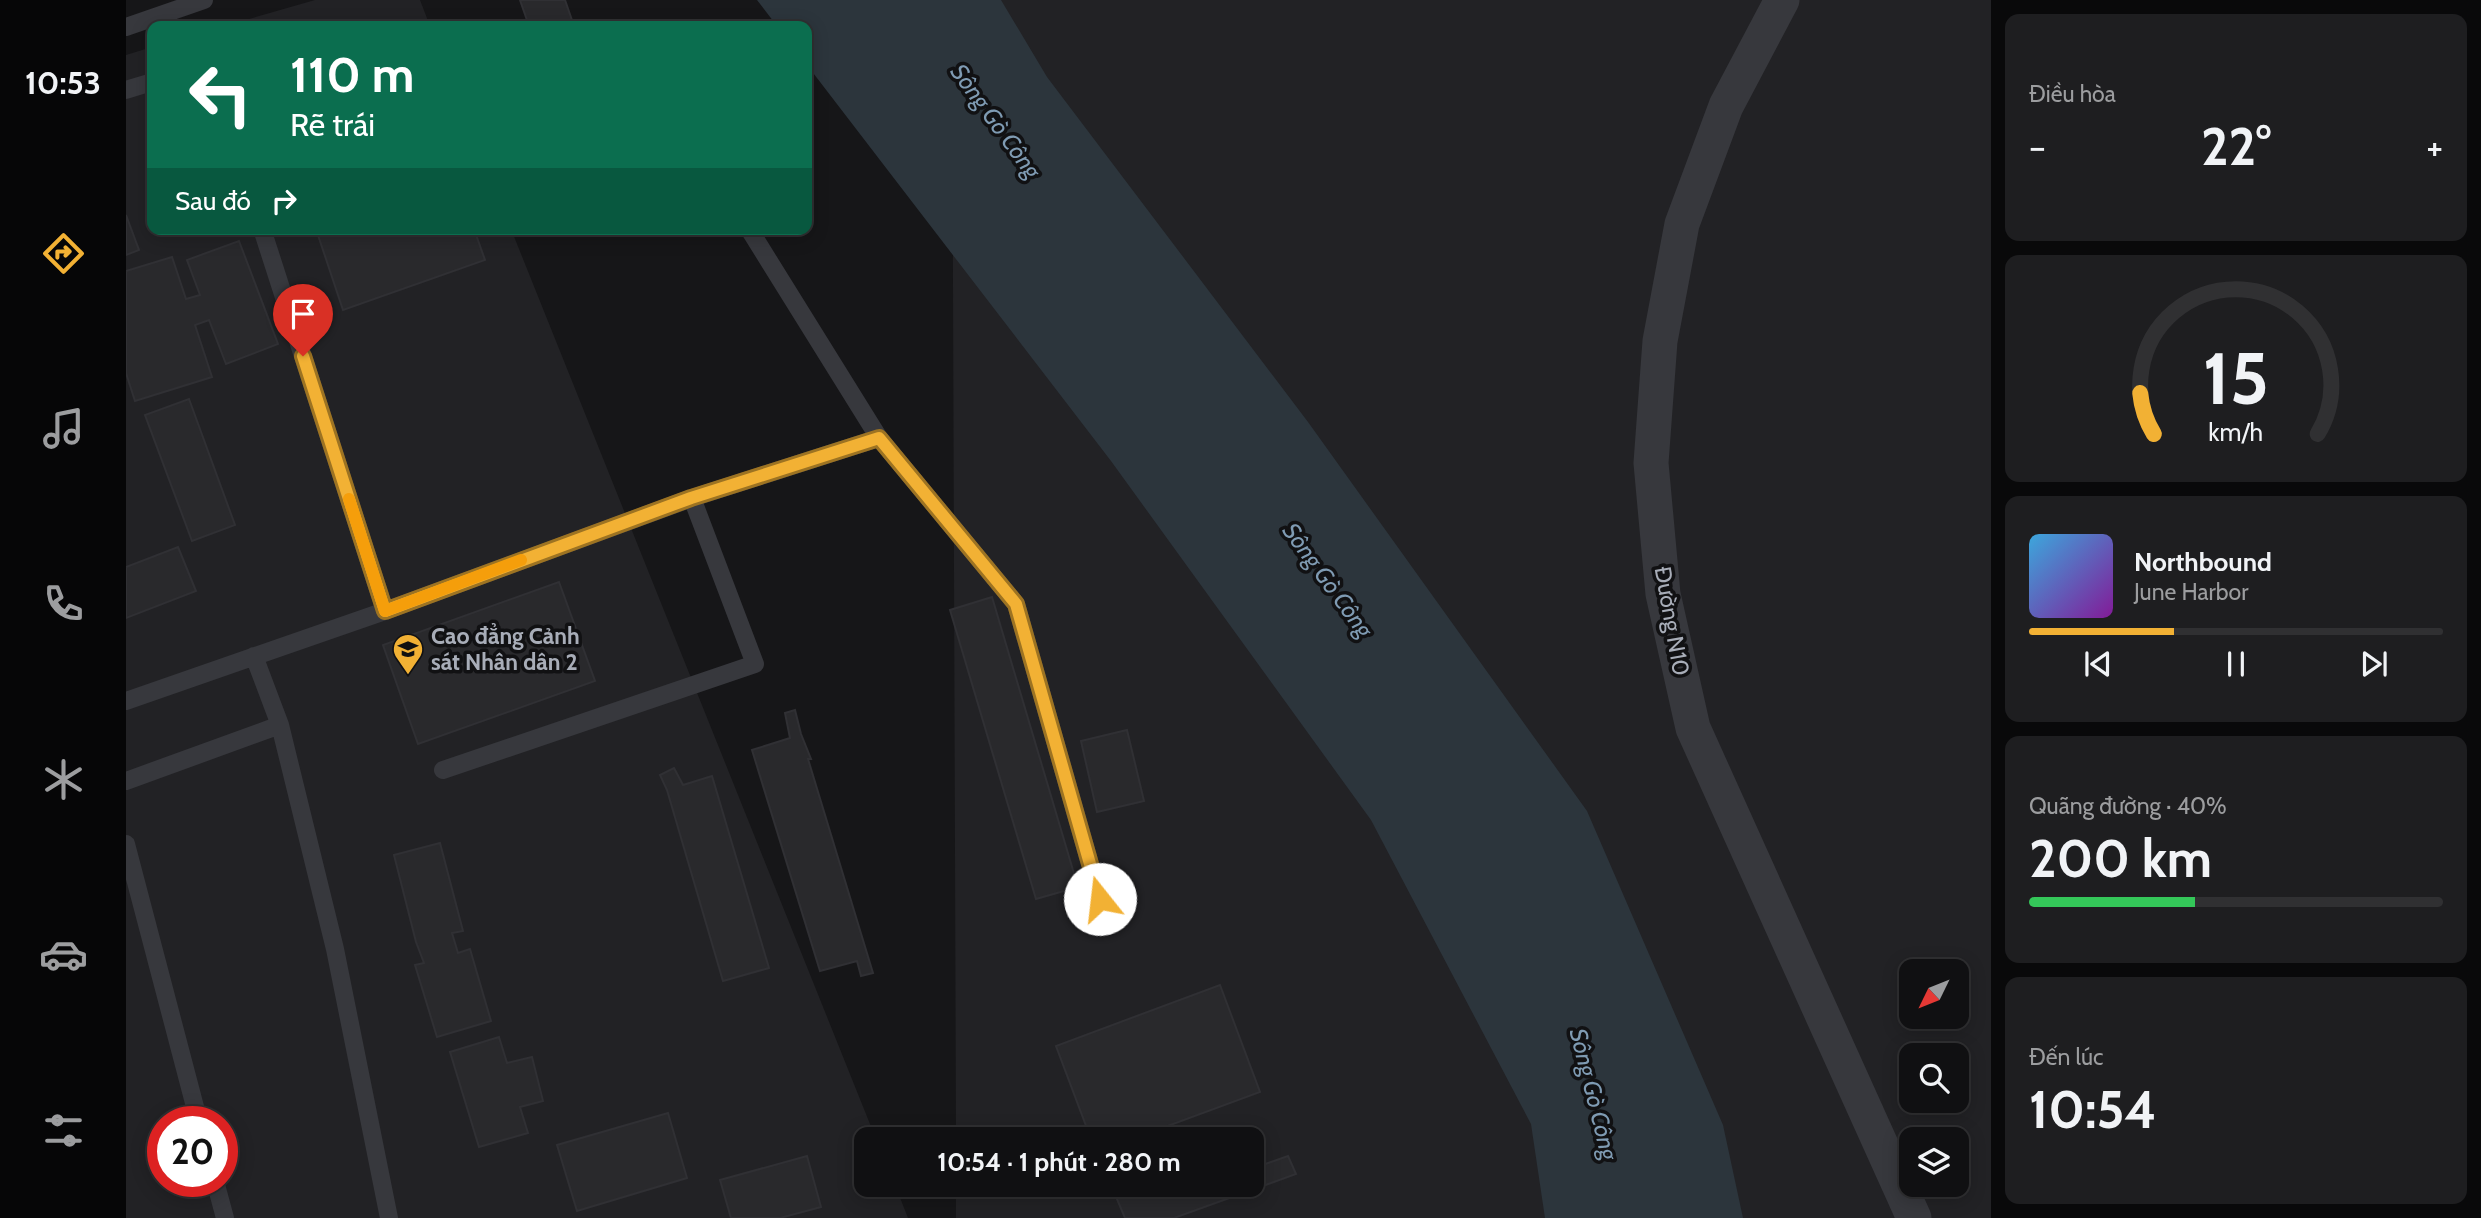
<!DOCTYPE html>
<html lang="vi">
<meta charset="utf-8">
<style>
:root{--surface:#101012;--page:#1e1e20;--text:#f1f3f6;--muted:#9c9d9f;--line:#303032;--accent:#f2b134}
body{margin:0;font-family:Cabin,sans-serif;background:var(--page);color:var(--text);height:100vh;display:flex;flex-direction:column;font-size:26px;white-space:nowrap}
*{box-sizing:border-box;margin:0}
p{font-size:23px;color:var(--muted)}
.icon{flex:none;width:38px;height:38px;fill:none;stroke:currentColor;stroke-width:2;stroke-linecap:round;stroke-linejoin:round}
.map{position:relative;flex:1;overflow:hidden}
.drawer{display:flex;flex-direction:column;gap:14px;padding:14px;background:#09090a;width:490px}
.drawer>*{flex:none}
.guide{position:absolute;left:21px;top:21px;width:665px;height:214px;border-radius:14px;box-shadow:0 4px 18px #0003,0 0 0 2px var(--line);background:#0b6e4f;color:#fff;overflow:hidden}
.needle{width:46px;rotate:227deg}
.fabs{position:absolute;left:1773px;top:959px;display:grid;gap:14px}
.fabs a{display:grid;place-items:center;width:70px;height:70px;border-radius:14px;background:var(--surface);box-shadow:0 4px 18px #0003,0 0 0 2px var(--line);font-size:35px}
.speed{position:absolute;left:21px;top:1106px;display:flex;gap:14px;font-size:35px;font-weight:700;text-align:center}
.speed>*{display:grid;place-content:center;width:91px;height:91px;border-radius:50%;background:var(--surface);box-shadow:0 4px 18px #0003,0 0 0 2px var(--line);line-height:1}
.speed .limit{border:10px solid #d22;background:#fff;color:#111}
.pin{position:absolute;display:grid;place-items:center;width:60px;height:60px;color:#fff;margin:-72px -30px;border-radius:50% 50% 50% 0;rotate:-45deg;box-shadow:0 0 7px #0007}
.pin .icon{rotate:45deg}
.me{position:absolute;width:77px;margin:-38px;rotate:344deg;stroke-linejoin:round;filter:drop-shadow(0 0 5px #0008)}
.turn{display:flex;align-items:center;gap:24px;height:147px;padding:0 28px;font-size:32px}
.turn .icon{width:91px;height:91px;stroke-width:2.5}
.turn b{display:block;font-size:49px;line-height:60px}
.then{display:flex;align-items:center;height:66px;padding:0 28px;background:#0003;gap:14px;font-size:26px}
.big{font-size:52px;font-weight:700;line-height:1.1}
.drawer .tile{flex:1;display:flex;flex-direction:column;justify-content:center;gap:10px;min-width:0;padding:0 24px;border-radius:14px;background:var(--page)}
.drawer .dial{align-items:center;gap:0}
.dial svg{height:182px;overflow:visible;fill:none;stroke:var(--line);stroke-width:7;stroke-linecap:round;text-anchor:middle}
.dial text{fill:var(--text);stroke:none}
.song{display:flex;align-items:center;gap:21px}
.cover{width:84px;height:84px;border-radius:10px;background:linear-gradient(135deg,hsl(200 70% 55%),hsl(290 70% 35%))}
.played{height:7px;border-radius:4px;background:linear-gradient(90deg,var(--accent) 35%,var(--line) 35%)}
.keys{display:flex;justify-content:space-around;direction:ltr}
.heat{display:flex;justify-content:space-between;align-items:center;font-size:38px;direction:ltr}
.charge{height:10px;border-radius:5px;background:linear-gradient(90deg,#34c759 40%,var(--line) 0)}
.trip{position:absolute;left:728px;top:1127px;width:410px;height:70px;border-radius:14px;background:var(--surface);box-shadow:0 4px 18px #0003,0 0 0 2px var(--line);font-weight:700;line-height:70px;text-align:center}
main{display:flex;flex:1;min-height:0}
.tabs{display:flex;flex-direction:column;width:126px;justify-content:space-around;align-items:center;background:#060607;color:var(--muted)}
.tabs .icon{width:49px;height:49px}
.tabs .active{color:var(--accent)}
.tabs b{font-size:32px;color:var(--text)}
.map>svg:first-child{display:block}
</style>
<main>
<nav class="tabs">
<b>10:53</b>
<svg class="icon active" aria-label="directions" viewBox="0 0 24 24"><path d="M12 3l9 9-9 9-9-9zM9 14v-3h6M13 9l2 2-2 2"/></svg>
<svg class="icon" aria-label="music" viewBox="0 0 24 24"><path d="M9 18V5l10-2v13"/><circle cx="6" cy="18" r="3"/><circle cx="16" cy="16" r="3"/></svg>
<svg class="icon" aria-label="phone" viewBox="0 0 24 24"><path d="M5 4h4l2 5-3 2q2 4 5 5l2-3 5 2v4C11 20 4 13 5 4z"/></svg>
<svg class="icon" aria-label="climate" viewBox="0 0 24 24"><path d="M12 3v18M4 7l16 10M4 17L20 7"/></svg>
<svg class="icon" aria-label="car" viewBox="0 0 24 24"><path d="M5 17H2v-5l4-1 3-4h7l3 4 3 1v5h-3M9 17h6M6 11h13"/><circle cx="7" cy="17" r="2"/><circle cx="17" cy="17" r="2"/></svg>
<svg class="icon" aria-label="filters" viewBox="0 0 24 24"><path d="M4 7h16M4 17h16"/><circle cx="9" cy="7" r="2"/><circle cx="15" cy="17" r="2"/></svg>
</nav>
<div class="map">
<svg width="1865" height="1218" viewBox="0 0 1865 1218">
<rect width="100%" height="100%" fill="#161618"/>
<path fill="#222225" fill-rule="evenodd" d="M189,0H294L304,26H99Z
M826,0H1865V1218H830V1185H1125V1139H830ZM1785,971H1830V1017H1785ZM1785,1055H1830V1101H1785ZM1785,1139H1830V1185H1785Z
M26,47V229H385L750,1139H740V1185H769L782,1218H0V55ZM37,1122H96V1181H37Z"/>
<path fill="#2c353c" d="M631,0H875L921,77L1182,422L1461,811L1597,1125L1617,1218H1419L1405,1124L1245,820L985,461L681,65V26H651Z"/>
<path fill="#29292c" stroke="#303034" stroke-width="2" d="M394,0H439L448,26H403Z
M0,215L13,250L0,255Z
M190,229H348L359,260L217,310Z
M113,241L152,344L100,364L83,320L69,325L86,377L9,401L0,373V271L46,257L60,299L74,295L61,260Z
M63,399L109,525L66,541L19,415Z
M52,547L70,591L0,618V567Z
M433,582L469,681L292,744L257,645Z
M866,597L952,887L910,899L824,610Z
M669,710L675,734L685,759H682L747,973L735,976L731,961L694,971L626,750L664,738L659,713Z
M1001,730L1018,801L971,812L955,741Z
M548,768L557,785L586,776L643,968L597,981L541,790L534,775Z
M314,843L337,931L326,933L332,953L344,949L365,1021L311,1037L289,965L298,963L290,942L268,855Z
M1094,985L1134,1092L1036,1128L1041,1139H965L930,1046Z
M373,1037L381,1063L406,1057L417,1101L394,1107L402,1133L353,1147L324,1052Z
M542,1113L561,1178L451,1211L431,1145Z
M681,1156L695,1207L654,1218H605L594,1180Z
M1162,1156L1170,1174L1048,1218H999L985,1185H1059L1062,1192L1082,1185H1125V1169Z"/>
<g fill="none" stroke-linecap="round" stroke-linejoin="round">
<path stroke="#37383d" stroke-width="18" d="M0,27L78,0
M0,90L26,82
M136,229L259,611
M753,438L890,604L974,899
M128,656L154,725L209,949L263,1218
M0,701L259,611L566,498L753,438L623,229
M317,770L629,664L566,498
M0,781L154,725
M0,844L73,1122
M89,1181L99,1218"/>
<path stroke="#37383d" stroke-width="35" d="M1656,0L1600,106L1556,224L1534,341L1525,463L1537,594L1567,728L1788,1218"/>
</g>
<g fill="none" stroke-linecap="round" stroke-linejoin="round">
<g stroke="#9d7322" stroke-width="18">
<path id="route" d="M177,356L259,611L565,498L753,438L890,604L974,899"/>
</g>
<use href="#route" stroke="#f2b134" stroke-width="12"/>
<path stroke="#f59e0b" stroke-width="12" d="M223,499L259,611L395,560"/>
</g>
<defs>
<g id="university-pin" transform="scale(1.575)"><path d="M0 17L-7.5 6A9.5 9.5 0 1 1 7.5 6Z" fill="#f2b134" stroke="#111113"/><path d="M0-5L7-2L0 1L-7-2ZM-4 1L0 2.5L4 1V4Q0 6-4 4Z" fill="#111"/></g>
</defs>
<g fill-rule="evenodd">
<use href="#university-pin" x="282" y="649"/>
</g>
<g text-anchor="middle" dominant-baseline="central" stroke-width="7" stroke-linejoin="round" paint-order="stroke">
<g font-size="23" fill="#a8adb8" stroke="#111113">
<text transform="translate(1546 621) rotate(80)">Đường N10</text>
</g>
<g font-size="23" font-weight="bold" fill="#a8adb8" stroke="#111113" text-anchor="start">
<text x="305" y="636">Cao đẳng Cảnh<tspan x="305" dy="26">sát Nhân dân 2</tspan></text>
</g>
<g font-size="24" font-style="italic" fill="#7f9bb3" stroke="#111113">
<text transform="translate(870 121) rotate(54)">Sông Gò Công</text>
<text transform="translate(1202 580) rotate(54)">Sông Gò Công</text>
<text transform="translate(1468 1094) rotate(76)">Sông Gò Công</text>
</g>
</g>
</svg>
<div class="fabs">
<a><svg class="needle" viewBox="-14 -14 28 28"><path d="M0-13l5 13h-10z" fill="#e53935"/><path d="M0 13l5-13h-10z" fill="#9c9d9f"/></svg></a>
<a><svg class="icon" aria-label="search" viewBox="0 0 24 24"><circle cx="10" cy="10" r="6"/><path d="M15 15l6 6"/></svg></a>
<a><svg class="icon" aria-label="layers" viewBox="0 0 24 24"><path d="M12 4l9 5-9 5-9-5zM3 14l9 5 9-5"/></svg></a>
</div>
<div class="speed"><div class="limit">20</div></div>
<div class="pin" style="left:177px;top:356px;background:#d93025"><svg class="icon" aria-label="arrive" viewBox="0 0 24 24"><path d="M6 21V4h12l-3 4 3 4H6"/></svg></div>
<svg class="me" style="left:974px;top:899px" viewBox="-20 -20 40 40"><circle r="19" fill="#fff"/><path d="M0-13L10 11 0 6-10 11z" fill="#f2b134"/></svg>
<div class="trip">10:54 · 1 phút · 280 m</div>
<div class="guide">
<div class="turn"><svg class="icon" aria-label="left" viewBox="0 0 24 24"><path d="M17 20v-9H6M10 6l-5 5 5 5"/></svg><div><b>110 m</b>Rẽ trái</div></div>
<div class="then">Sau đó<svg class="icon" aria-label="right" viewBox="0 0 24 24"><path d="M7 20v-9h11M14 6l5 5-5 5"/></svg></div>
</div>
</div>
<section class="drawer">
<div class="tile"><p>Điều hòa</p>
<div class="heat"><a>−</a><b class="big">22°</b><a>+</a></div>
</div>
<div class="tile dial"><svg viewBox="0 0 100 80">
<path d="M14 69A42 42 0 1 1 86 69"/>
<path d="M14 69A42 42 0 0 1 8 51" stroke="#f2b134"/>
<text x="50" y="56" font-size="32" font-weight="700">15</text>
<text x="50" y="72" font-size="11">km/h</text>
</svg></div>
<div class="tile">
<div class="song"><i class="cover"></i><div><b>Northbound</b><p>June Harbor</p></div></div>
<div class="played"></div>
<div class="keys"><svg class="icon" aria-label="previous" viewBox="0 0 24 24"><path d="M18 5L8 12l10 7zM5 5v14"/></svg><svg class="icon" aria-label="pause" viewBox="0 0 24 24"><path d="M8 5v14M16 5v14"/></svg><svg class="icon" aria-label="next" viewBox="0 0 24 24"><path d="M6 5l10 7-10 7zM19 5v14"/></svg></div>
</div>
<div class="tile"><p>Quãng đường · 40%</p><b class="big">200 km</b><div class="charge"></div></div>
<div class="tile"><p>Đến lúc</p><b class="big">10:54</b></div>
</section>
</main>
